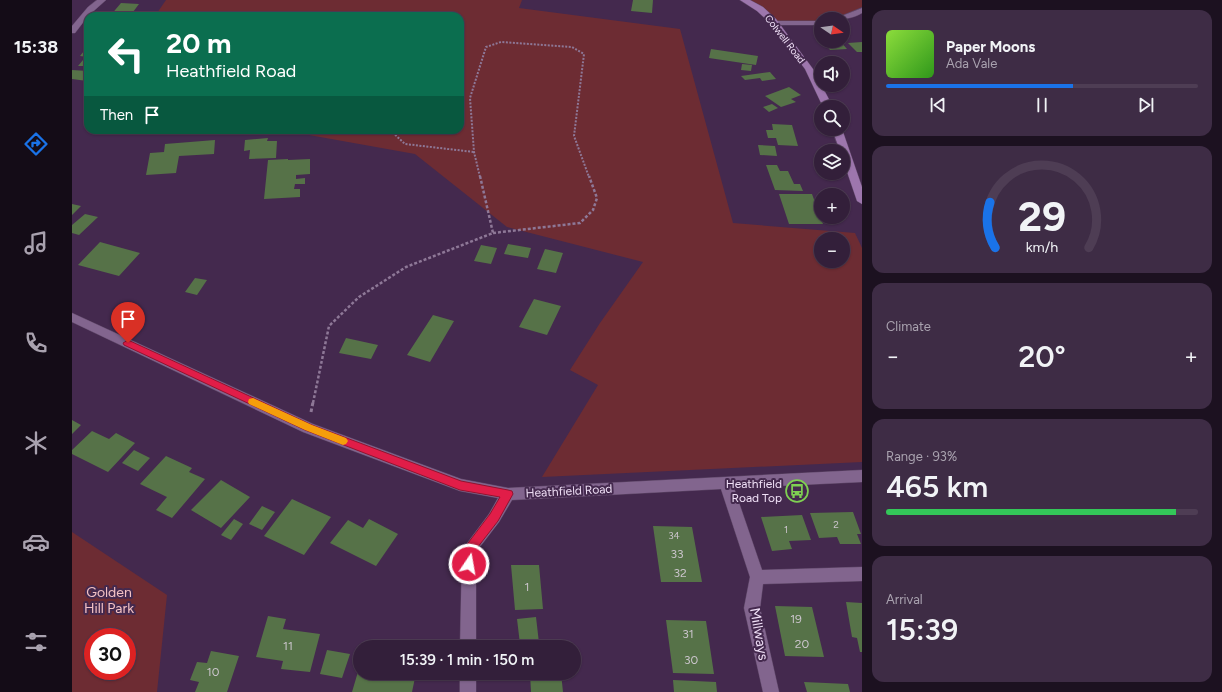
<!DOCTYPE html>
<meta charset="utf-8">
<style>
:root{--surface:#331f3a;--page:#3e2c45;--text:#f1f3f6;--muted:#a9a2af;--line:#4e3d54;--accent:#1a73e8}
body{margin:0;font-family:Figtree,sans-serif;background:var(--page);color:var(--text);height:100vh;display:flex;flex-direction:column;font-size:15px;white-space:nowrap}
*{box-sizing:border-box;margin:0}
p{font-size:13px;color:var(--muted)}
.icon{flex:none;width:22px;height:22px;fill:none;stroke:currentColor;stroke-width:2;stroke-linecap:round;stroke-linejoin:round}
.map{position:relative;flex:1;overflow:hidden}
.sheet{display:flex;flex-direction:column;gap:10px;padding:10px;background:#1c1120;width:360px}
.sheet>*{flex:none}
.top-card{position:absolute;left:12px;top:12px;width:380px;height:122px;border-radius:12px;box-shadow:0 1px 3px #0004,0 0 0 1px var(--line);background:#0b6e4f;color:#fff;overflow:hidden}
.needle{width:26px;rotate:103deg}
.buttons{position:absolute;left:742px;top:12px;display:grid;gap:8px}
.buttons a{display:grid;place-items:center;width:36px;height:36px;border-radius:50%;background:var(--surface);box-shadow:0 1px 3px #0004,0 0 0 1px var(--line);font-size:20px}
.speed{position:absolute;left:12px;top:628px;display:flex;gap:8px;font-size:20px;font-weight:700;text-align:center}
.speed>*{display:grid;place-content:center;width:52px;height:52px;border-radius:50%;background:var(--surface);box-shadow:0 1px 3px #0004,0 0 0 1px var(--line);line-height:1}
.speed .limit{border:6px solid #d22;background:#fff;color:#111}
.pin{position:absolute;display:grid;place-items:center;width:34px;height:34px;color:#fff;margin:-41px -17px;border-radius:50% 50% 50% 0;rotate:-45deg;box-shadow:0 0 4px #0007}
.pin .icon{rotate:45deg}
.me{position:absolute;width:44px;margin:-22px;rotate:12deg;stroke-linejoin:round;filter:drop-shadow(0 0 3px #0008)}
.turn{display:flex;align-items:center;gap:14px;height:84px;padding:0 16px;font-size:18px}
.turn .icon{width:52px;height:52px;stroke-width:2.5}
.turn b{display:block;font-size:28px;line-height:34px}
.then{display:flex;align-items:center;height:38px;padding:0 16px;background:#0003;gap:8px;font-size:15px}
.big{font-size:30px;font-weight:600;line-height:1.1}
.sheet .tile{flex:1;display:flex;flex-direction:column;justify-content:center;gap:6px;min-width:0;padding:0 14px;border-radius:12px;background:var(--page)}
.sheet .dial{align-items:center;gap:0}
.dial svg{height:104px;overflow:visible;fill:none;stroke:var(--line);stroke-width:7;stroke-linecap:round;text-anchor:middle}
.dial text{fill:var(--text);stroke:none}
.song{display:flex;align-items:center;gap:12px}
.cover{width:48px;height:48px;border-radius:6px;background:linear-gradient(135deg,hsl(90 70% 55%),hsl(110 70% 35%))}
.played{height:4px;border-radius:2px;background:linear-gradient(90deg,var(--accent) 60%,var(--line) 60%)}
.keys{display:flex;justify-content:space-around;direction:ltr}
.heat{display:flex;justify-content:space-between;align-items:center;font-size:22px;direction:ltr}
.charge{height:6px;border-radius:3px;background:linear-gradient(90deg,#34c759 93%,var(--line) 0)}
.trip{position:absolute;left:281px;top:640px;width:228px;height:40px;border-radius:20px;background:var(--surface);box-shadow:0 1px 3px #0004,0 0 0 1px var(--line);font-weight:600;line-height:40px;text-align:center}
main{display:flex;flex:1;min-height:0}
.menu{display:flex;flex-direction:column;width:72px;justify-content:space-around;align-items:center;background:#140c17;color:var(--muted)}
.menu .icon{width:28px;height:28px}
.menu .current{color:var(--accent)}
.menu b{font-size:18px;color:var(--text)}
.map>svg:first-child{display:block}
</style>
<main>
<nav class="menu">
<b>15:38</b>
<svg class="icon current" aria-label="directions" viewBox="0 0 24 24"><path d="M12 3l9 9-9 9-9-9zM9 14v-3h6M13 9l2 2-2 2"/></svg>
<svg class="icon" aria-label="music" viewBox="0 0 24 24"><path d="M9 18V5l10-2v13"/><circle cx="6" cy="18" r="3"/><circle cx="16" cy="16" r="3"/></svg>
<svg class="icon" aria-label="phone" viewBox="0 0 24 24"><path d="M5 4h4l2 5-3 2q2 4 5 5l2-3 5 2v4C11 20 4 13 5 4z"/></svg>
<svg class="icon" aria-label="climate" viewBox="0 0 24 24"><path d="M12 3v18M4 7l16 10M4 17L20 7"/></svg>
<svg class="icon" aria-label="car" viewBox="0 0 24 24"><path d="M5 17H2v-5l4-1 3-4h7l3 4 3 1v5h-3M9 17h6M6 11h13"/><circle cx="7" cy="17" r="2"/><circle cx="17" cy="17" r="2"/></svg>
<svg class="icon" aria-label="filters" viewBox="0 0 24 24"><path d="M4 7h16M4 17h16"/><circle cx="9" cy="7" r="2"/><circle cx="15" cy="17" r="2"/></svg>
</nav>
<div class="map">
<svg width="790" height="692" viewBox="0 0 790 692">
<rect width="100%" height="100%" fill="#44294e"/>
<path fill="#6d2c33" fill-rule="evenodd" d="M94,0H450L447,8L608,29L661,223L783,233L790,248V462L470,477L526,385L498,370L528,323L571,262L435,227L343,154L209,130H388V16H83ZM749,239H771V261H749Z
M672,0H790V7C778,14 763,19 749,19V21H701Z
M0,532L95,595L85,692H0ZM21,637H55V671H21Z"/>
<path fill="#567248" d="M561,0H581L580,13L559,11Z
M49,3L67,4L58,16H38Z
M751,41H768L775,49L758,50Z
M790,42V52H785L776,43Z
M16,46V57L8,56Z
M639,49L686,56L684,65L637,58Z
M11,60H16V66H6Z
M670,64L680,65L679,71L669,70Z
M0,70L16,71V79L15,81L0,79Z
M698,72L704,79L690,81L688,78L673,80L669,76Z
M717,87L729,95L719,99L724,102L709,107L693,96Z
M700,104L706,108L697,112L691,107Z
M700,124L720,125L726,146L706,145L704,138H696L694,130H701Z
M196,138L195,141H205L204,158L177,159L178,150L172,151L173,140Z
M143,140L142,154L107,156L104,173L74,175L78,153L92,152L93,144Z
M686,145L703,146L705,156L688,155Z
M216,159V160L238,159V174L224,175V179L233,178V184H223L222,189H228V197L192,199L196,160Z
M694,165H705L708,171H716L722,184H728L731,191L703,190Z
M707,194H740L751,224H717Z
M0,204L9,206L0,215Z
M13,214L26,217L7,235L0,233V225Z
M28,242L68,253L47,276L6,265Z
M436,244L459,248L456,258L432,254Z
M409,245L425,248L419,264L402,261Z
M473,249L491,253L484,273L465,269Z
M123,278L135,280L125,295L113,292Z
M462,299L489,306L475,335L447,327Z
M361,315L382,321L358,362L335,355Z
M274,338L306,345L299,359L267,353Z
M0,420L9,425L0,434Z
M20,431L37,439L44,433L63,443L36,472L0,454V450Z
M62,450L78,458L66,471L50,463Z
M94,456L120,468L117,472L133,479L100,518L84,510L95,497L68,484Z
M149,480L178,497L149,528L119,510Z
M220,499L259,517L232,555L192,536Z
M190,506L203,512L190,530L177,524Z
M781,512L789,534H785L789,544H768L765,537L747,538L738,513Z
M730,515L739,540L717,541L720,549L700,551L689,517Z
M162,519L171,524L159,540L149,535Z
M297,519L326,534L304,566L258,543L276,520L291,528Z
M581,526L620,527L630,582H589Z
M439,565H467L471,609L443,610Z
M774,602L790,603V652H788L785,638L780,637Z
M703,606L740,607L752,657L713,656Z
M196,616L214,619L211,629L248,634L238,672L209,669L211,661L184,657Z
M464,617L467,643L448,644L445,619Z
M594,620L634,621L642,674L601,673Z
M255,650L278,654L270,678L248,674Z
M139,651L167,656L155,692H123L127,682L118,680L125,662L135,663Z
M288,665V673H344L340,692H280Z
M458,673H489L491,692H459Z
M601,680L644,682L645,692H602Z
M732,682L776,684L778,692H735Z"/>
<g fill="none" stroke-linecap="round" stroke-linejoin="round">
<g stroke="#5d4666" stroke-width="1">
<path id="minor" d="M25,0H34L16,16L3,33H0V26L16,7Z
M790,8V13C780,19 772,19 762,19Z
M700,21H749V25H703L699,23Z
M0,313L241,424L389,479L436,488L790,470V482L662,488L690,570L790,567V581L691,584L688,608L707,692H691L672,608L678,577L649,489L440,500L427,522L404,552V647H388L390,550L417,514L426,498L388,491L231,432L0,322Z
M388,673H404V692H388Z"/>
</g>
<g stroke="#5d4666" stroke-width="1">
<path id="major" d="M668,0H678L691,7L704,19L741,69L761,107H751L733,69L698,23L685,11Z
M760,129H770L790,187V204L785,201L771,160V151H768Z"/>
</g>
<path stroke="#8e7897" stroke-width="2" stroke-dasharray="2 1.5" stroke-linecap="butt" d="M318,130L333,144L402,152
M408,177L402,152L398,98L414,47L429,42L500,47L512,54L502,136L517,177"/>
<path stroke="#8e7897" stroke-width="2.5" stroke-dasharray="3 2" stroke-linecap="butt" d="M408,176L421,233
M421,233L508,223L521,210L525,198L517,176
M241,403L257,326L287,297L334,267L421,233"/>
<path stroke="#8e7897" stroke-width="3" stroke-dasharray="3.5 2.5" stroke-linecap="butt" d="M239,412L241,402"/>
<use href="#minor" fill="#82658e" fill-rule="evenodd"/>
<use href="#major" fill="#9d76ad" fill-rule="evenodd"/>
</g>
<path fill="#e11d48" stroke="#92132f" d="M56,340L240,425L389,481L436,490L440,491L441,494L426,521L402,552V564L401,568L397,569L393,568C390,562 390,553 393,547L418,514L428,497L388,490L233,430L52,345L51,343Z"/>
<path fill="#f59e0b" d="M181,398L240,425L274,438L276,441L274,444L271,445L233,430L177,404L176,402L177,399Z"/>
<defs>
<g id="bus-ring" transform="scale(1.15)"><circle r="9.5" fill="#44294e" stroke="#7fd052" stroke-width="1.5"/><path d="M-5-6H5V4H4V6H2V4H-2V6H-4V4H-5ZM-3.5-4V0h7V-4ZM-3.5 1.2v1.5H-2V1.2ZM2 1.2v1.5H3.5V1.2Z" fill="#7fd052"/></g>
</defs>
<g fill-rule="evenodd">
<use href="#bus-ring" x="725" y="491"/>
</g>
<g text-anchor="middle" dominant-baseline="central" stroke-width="4" stroke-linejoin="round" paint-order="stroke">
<g font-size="10" fill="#f0e0f7" stroke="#44294e">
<text transform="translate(713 39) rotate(52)">Colwell Road</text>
</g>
<g font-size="10" fill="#cac4cb">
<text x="764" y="524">2</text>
<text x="714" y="529">1</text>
<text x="602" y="535">34</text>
</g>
<g font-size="12" fill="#f0e0f7" stroke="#44294e" text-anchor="end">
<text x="710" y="484">Heathfield<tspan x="710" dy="14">Road Top</tspan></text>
</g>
<g font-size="12" fill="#f0e0f7" stroke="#44294e">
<text transform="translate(497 491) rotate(-3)">Heathfield Road</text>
</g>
<g font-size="12" fill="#cac4cb">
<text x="605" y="554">33</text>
<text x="608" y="573">32</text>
<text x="455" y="587">1</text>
<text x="724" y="619">19</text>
<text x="616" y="634">31</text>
<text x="730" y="644">20</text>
<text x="216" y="646">11</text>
<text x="619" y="660">30</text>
<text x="141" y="672">10</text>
</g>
<g font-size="14" fill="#f4c2c4" stroke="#44294e">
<text x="37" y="592">Golden<tspan x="37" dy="16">Hill Park</tspan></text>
</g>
<g font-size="14" fill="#f0e0f7" stroke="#44294e">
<text transform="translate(687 634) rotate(80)">Millways</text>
</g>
</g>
</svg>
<div class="buttons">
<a><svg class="needle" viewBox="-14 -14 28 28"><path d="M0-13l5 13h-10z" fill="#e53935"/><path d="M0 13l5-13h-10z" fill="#a9a2af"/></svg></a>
<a><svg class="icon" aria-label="sound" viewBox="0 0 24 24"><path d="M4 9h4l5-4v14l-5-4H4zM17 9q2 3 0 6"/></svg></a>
<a><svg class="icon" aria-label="search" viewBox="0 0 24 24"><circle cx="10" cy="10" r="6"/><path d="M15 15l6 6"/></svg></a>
<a><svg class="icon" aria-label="layers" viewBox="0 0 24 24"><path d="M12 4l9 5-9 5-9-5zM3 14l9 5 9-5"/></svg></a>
<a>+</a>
<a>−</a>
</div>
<div class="speed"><div class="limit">30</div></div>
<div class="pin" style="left:56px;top:343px;background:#d93025"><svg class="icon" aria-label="arrive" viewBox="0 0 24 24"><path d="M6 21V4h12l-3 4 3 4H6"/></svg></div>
<svg class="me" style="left:397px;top:564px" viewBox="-20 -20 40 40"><circle r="17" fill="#e11d48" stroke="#fff" stroke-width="3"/><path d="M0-11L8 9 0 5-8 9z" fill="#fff"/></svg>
<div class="trip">15:39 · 1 min · 150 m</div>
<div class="top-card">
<div class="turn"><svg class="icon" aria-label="left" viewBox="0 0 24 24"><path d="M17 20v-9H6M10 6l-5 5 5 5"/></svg><div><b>20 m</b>Heathfield Road</div></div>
<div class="then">Then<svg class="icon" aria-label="arrive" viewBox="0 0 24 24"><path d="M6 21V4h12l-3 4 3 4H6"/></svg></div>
</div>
</div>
<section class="sheet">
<div class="tile">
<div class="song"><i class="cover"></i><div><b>Paper Moons</b><p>Ada Vale</p></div></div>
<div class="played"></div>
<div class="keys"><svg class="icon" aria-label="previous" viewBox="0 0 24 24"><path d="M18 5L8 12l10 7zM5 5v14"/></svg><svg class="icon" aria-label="pause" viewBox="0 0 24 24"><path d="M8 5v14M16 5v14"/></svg><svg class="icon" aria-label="next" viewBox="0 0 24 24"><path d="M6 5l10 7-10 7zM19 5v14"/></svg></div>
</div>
<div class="tile dial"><svg viewBox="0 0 100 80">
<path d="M14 69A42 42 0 1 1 86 69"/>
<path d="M14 69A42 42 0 0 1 10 34" stroke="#1a73e8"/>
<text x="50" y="56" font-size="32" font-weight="700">29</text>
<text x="50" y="72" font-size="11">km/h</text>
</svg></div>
<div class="tile"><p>Climate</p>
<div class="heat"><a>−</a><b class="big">20°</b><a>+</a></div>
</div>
<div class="tile"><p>Range · 93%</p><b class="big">465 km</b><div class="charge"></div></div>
<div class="tile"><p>Arrival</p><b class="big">15:39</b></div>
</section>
</main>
